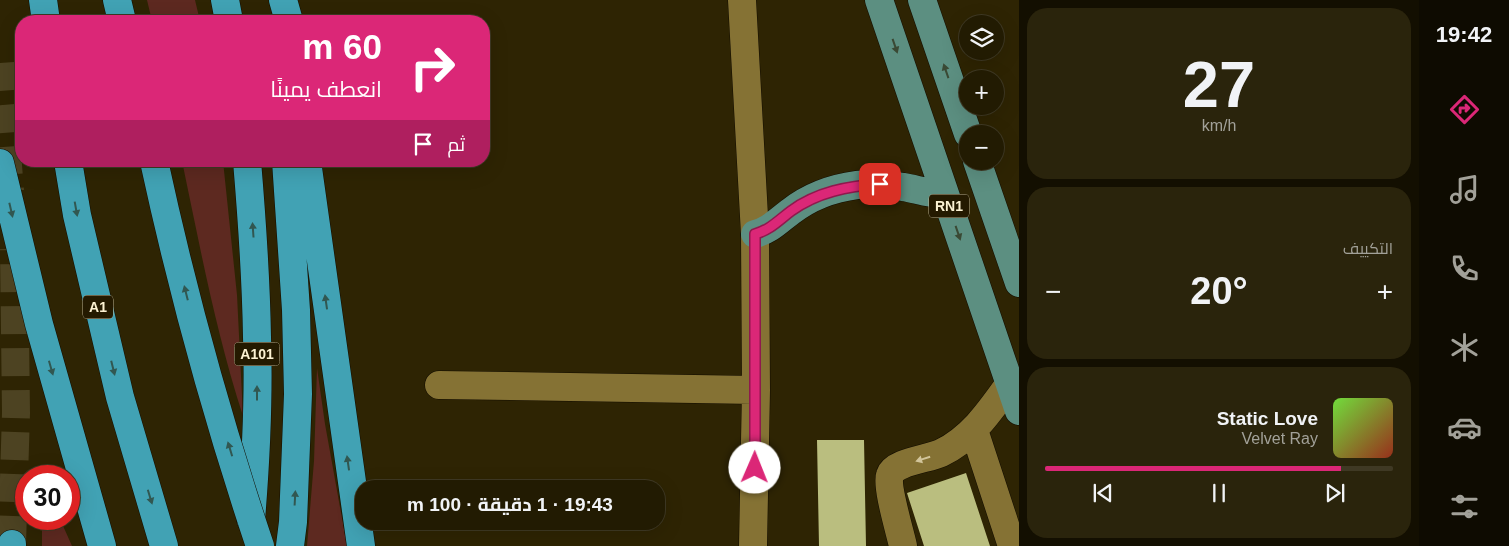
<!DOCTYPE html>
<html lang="ar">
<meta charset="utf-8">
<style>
:root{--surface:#221b02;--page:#2a240c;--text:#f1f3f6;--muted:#a2a199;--line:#3f3924;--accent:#db2777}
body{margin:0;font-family:Helvetica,Cairo,sans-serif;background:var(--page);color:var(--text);direction:rtl;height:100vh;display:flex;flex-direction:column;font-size:19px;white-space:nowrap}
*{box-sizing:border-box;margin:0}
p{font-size:16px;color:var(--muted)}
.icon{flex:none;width:28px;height:28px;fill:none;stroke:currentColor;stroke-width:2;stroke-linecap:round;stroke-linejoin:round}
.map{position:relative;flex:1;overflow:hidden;direction:ltr}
.details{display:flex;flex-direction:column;gap:8px;padding:8px;background:#130f01;width:400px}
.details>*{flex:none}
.banner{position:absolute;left:15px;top:15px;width:475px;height:152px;border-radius:20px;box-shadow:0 5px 20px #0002,0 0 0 1px var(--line);direction:rtl;background:#db2777;color:#fff;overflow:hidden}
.controls{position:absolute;left:959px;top:15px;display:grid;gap:10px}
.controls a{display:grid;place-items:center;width:45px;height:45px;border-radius:50%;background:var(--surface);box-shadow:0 5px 20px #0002,0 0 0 1px var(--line);font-size:25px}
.speed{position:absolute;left:15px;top:465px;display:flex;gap:10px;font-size:25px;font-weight:700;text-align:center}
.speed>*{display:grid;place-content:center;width:65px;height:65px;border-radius:50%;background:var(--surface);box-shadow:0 5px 20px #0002,0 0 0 1px var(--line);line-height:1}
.speed .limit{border:8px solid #d22;background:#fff;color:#111}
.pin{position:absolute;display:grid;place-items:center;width:42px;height:42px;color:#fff;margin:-21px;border-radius:10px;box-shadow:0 2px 8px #0006}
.me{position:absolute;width:55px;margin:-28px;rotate:1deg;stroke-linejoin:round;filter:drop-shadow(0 0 4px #0008)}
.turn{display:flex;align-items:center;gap:18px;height:105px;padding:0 25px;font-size:22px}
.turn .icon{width:65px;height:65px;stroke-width:2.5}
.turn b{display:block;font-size:35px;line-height:42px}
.then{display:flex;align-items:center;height:48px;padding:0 25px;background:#0003;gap:10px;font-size:19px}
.big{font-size:38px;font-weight:700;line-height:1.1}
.details .card{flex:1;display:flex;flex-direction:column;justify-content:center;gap:8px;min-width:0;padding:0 18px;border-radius:20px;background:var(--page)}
.details .dial{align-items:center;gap:0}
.dial b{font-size:65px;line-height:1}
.song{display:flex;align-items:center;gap:15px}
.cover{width:60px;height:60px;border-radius:8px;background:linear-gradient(135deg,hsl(100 70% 55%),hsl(10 70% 35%))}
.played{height:5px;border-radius:2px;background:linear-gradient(90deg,var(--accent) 85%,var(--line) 85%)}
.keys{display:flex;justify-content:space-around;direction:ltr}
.heat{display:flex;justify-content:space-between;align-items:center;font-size:28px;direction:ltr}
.trip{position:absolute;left:355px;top:480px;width:310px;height:50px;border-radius:20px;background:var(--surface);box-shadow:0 5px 20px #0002,0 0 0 1px var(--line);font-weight:700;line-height:50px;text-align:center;direction:rtl}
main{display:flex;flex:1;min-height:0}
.menu{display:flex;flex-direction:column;width:90px;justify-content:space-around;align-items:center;background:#0e0b01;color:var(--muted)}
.menu .icon{width:35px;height:35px}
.menu .selected{color:var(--accent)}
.menu b{font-size:22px;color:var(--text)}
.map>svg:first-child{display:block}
</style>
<main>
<nav class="menu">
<b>19:42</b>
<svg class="icon selected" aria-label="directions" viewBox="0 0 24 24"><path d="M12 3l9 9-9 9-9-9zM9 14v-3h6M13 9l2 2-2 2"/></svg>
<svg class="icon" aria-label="music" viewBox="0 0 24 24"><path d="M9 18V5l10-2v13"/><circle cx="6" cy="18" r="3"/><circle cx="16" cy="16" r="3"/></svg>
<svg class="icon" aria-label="phone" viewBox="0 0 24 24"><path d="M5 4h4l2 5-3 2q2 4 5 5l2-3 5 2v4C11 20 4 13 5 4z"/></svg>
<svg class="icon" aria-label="climate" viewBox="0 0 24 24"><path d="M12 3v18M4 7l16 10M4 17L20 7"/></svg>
<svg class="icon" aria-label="car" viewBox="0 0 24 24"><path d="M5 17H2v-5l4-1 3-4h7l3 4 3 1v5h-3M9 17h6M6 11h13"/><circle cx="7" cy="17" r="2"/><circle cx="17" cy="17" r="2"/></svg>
<svg class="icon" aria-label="filters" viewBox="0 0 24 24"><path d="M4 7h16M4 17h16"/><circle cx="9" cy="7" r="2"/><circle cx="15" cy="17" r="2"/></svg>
</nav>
<section class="details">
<div class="card dial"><b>27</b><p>km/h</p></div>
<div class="card"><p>التكييف</p>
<div class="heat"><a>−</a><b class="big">20°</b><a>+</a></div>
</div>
<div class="card">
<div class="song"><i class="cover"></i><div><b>Static Love</b><p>Velvet Ray</p></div></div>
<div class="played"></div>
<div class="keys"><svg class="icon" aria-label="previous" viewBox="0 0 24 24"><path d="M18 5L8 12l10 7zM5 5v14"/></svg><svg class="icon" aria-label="pause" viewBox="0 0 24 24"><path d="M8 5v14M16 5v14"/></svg><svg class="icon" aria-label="next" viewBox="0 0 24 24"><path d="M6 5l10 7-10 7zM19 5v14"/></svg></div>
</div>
</section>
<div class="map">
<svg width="1019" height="546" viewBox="0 0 1019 546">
<rect width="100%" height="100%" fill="#2e2403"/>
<path fill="#5d2920" d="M147,0H195L200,21H152Z
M182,161H223L237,295L243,416C216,333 200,247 182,161Z
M317,368L325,424L347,546H307L314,461Z
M42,519H60L72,546H42Z"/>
<path fill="#babe7f" d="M817,440H864L866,546H819Z
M966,473L990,546H924L907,493Z"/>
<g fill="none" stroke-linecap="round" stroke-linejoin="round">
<path stroke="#4d4322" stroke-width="28" stroke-dasharray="28 14" stroke-linecap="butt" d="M0,63L10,191
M12,544L16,413L14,249"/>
<g stroke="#130d00" stroke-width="29">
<path id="minor" d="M742,0L755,234L756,390L753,546
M439,385L756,390
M974,430L1012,546
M903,546C900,532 886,486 890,475C894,462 928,459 941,453C972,438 990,411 1010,383"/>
</g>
<g stroke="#130d00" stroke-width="29">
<path id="major" d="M879,0L1019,411
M922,0L968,134
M977,161L1019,283
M755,234C770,230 778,221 790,212C809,197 834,188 857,185C872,183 888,184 903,187C918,189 929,195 944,192"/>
</g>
<g stroke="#130d00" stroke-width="29">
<path id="highway" d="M43,0L46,21
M117,0L122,21
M225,0L229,21
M283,0L289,21
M68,161L77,215L120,397L164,546
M247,161C252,220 256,278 257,337C259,398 256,459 251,520
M286,161L296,310L298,394L293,522L290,546
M307,161L361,546
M0,163L39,324L102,546
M12,546V544"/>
</g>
<use href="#minor" stroke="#857234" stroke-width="28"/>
<use href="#major" stroke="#5c8f81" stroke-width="28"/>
<use href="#highway" stroke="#41a2b4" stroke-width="28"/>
<g stroke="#130d00" stroke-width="29" stroke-linecap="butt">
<path id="highway-bridge" d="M154,161C182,290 218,421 260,546"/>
</g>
<use href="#highway-bridge" stroke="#41a2b4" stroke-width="28"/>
</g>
<defs><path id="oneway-solid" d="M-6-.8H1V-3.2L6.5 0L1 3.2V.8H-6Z" transform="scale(1.25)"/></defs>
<g fill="#3a4934">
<use href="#oneway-solid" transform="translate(895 46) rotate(71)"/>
<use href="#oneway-solid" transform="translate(946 71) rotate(-109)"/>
<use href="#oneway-solid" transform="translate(958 233) rotate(71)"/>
</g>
<g fill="#315751">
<use href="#oneway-solid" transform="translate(76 209) rotate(80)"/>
<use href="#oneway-solid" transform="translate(11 210) rotate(77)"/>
<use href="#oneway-solid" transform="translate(253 230) rotate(-94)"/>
<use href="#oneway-solid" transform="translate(186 293) rotate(-104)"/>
<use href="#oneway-solid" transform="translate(326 302) rotate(-98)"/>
<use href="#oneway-solid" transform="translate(51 368) rotate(74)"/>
<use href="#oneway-solid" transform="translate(113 368) rotate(76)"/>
<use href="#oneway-solid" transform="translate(257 393) rotate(-90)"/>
<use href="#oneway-solid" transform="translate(230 449) rotate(-107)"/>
<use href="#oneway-solid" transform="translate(348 463) rotate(-98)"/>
<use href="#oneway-solid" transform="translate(150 497) rotate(73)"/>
<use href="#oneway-solid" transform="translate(295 498) rotate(-87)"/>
</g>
<use fill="#d2c59b" href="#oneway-solid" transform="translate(923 459) rotate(163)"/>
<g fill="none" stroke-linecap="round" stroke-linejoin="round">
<g stroke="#8e194d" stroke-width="12">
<path id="route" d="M755,468V234C770,230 779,220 791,211C817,192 848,186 880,184"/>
</g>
<use href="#route" stroke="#db2777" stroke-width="9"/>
</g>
<g text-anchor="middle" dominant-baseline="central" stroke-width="5" stroke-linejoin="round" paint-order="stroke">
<g fill="#241a00" stroke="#bbb193" stroke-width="1">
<rect x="929" y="194.5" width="40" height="23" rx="4"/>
<rect x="83" y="295.5" width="30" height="23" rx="4"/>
<rect x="234.5" y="342.5" width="45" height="23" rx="4"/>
</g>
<g font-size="14" font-weight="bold" fill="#fcf2d2">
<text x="949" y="206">RN1</text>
<text x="98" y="307">A1</text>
<text x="257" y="354">A101</text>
</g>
</g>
</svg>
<div class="controls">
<a><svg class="icon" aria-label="layers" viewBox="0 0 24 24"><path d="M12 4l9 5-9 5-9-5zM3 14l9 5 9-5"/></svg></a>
<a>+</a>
<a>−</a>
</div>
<div class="speed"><div class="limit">30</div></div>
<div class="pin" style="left:880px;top:184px;background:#d93025"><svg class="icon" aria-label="arrive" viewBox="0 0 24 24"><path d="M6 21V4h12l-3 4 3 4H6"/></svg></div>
<svg class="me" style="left:755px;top:468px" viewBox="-20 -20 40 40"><circle r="19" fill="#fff"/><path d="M0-13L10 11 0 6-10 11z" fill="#db2777"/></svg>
<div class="trip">19:43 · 1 دقيقة · 100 m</div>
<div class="banner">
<div class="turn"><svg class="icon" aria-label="right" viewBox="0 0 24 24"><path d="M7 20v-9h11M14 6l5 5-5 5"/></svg><div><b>60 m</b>انعطف يمينًا</div></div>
<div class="then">ثم<svg class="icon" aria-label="arrive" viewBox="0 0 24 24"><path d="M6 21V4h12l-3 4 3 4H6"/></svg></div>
</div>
</div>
</main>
